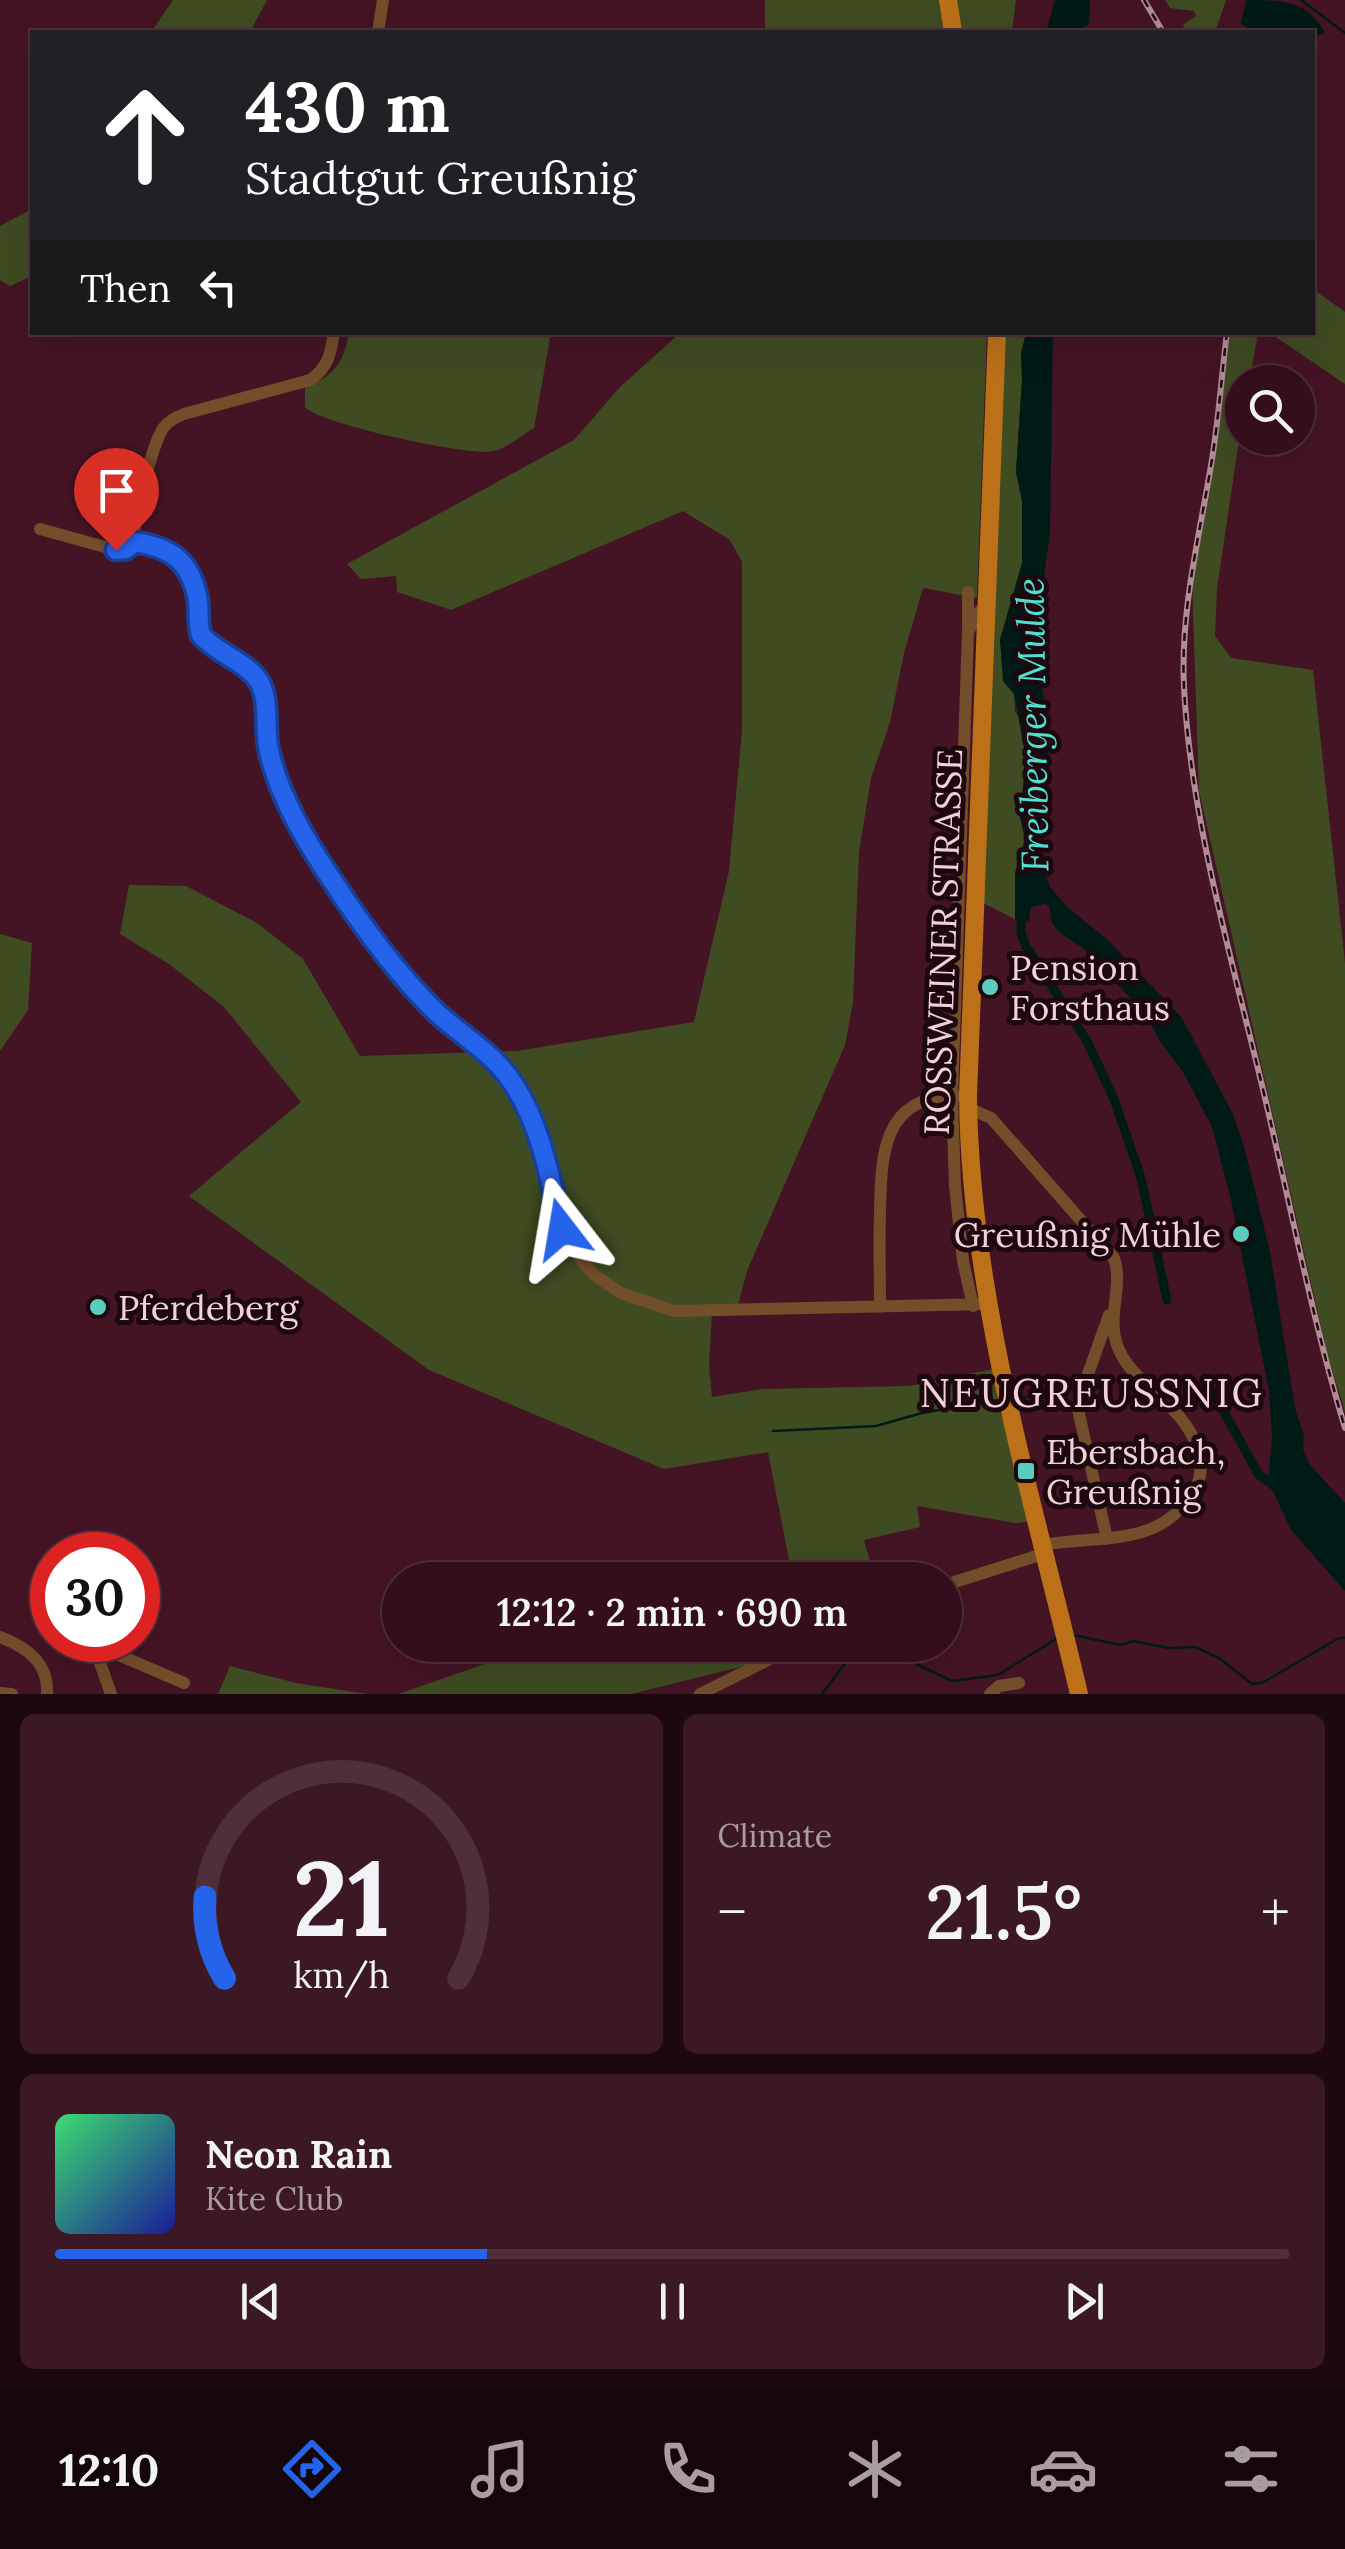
<!DOCTYPE html>
<meta charset="utf-8">
<style>
:root{--surface:#340f1b;--page:#3c1824;--text:#f1f3f6;--muted:#a99ca3;--line:#4e2f3a;--accent:#2563eb}
body{margin:0;font-family:Lora,serif;background:var(--page);color:var(--text);height:100vh;display:flex;flex-direction:column;font-size:38px;white-space:nowrap}
*{box-sizing:border-box;margin:0}
p{font-size:32px;color:var(--muted)}
.icon{flex:none;width:55px;height:55px;fill:none;stroke:currentColor;stroke-width:2;stroke-linecap:round;stroke-linejoin:round}
.map{position:relative;height:1694px;overflow:hidden}
.side{display:flex;flex-direction:column;gap:20px;padding:20px;background:#1d080f;flex:1}
.side>*{flex:none}
.top-card{position:absolute;left:30px;top:30px;width:1285px;height:305px;border-radius:0px;box-shadow:0 10px 40px #0002,0 0 0 2px var(--line);background:#202124;color:#fff;overflow:hidden}
.controls{position:absolute;left:1225px;top:365px;display:grid;gap:20px}
.controls a{display:grid;place-items:center;width:90px;height:90px;border-radius:50%;background:var(--surface);box-shadow:0 10px 40px #0002,0 0 0 2px var(--line);font-size:50px}
.speed{position:absolute;left:30px;top:1532px;display:flex;gap:20px;font-size:50px;font-weight:700;text-align:center}
.speed>*{display:grid;place-content:center;width:130px;height:130px;border-radius:50%;background:var(--surface);box-shadow:0 10px 40px #0002,0 0 0 2px var(--line);line-height:1}
.speed .limit{border:15px solid #d22;background:#fff;color:#111}
.pin{position:absolute;display:grid;place-items:center;width:85px;height:85px;color:#fff;margin:-102px -42px;border-radius:50% 50% 50% 0;rotate:-45deg;box-shadow:0 0 10px #0007}
.pin .icon{rotate:45deg}
.me{position:absolute;width:110px;margin:-55px;rotate:346deg;stroke-linejoin:round;filter:drop-shadow(0 0 8px #0008)}
.turn{display:flex;align-items:center;gap:35px;height:210px;padding:0 50px;font-size:45px}
.turn .icon{width:130px;height:130px;stroke-width:2.5}
.turn b{display:block;font-size:70px;line-height:85px}
.then{display:flex;align-items:center;height:95px;padding:0 50px;background:#0003;gap:20px;font-size:38px}
.big{font-size:75px;font-weight:600;line-height:1.1}
.side .widget{flex:1;display:flex;flex-direction:column;justify-content:center;gap:15px;min-width:0;padding:0 35px;border-radius:15px;background:var(--page)}
.side .dial{align-items:center;gap:0}
.dial svg{height:260px;overflow:visible;fill:none;stroke:var(--line);stroke-width:7;stroke-linecap:round;text-anchor:middle}
.dial text{fill:var(--text);stroke:none}
.song{display:flex;align-items:center;gap:30px}
.cover{width:120px;height:120px;border-radius:15px;background:linear-gradient(135deg,hsl(140 70% 55%),hsl(240 70% 35%))}
.played{height:10px;border-radius:5px;background:linear-gradient(90deg,var(--accent) 35%,var(--line) 35%)}
.keys{display:flex;justify-content:space-around;direction:ltr}
.heat{display:flex;justify-content:space-between;align-items:center;font-size:55px;direction:ltr}
.side .tiles{flex:1;display:grid;gap:20px;grid-template-columns:1fr 1fr}
.widget:last-child{grid-column:span 2}
.trip{position:absolute;left:382px;top:1562px;width:580px;height:100px;border-radius:50px;background:var(--surface);box-shadow:0 10px 40px #0002,0 0 0 2px var(--line);font-weight:600;line-height:100px;text-align:center}
.dock{display:flex;height:160px;justify-content:space-around;align-items:center;background:#15060b;color:var(--muted)}
.dock .icon{width:70px;height:70px}
.dock .selected{color:var(--accent)}
.dock b{font-size:45px;color:var(--text)}
.map>svg:first-child{display:block}
</style>
<div class="map">
<svg width="1345" height="1694" viewBox="0 0 1345 1694">
<rect width="100%" height="100%" fill="#451424"/>
<path fill="#3f4c21" d="M173,0H267L250,32H151Z
M765,0H939L944,32H765Z
M951,0H1016L1012,32H957Z
M1165,0H1226L1215,32H1186L1183,25L1196,16L1194,11L1170,8Z
M32,209V276L10,286L0,280V226Z
M1313,289L1345,312V384L1270,333L1312,332Z
M349,333H551L534,428C522,435 507,448 494,451C471,457 320,424 305,407V388C334,375 343,365 349,333Z
M680,333H987L977,598L923,588L904,653L890,722L871,778L859,852L853,1002L845,1045L747,1271L738,1305L712,1311L709,1366L712,1397L763,1389L909,1386L999,1368L1006,1404L999,1407L1004,1425L1011,1424L1034,1521L1015,1523L917,1506L920,1527L864,1540L870,1561L816,1580H793L768,1452L664,1469L429,1370L189,1196L301,1102L224,1007L169,964L120,934L129,885L186,886L257,923L303,959L360,1056L517,1051L694,1022L729,871L742,731V562L730,540L683,511L451,610L397,592L396,576L361,579L347,564L574,440L620,387Z
M1000,333H1026L1021,354L1022,380L1016,472L1022,501V563L1000,640L1014,693L1015,711L1022,723L1026,758L1020,817L1025,839L1015,873V919L979,901Z
M1230,333H1258L1249,382H1242V420L1217,588L1215,636L1231,658L1313,670L1345,963V1412L1327,1353L1199,791L1192,581L1216,454Z
M0,934L32,943L28,1010L0,1051Z
M571,1560L713,1571L717,1580H572Z
M540,1645H744L752,1664L631,1694H398Z
M230,1666L296,1683L367,1694H218Z"/>
<path fill="#001a16" d="M1055,0H1090L1089,24L1075,32H1046Z
M1246,0C1278,0 1309,0 1325,33L1313,37L1312,32C1289,32 1261,37 1241,24Z
M1026,333H1053L1050,532L1038,625L1040,675L1049,728L1048,794L1042,855L1044,870L1050,887L1067,907L1109,941L1182,1018L1233,1114L1244,1146L1270,1252L1295,1408L1304,1436L1303,1449L1310,1465L1345,1503V1591L1291,1530L1268,1481L1272,1438L1269,1391L1231,1200L1212,1127L1183,1072L1159,1040L1147,1016L1083,948L1060,933L1052,924L1049,906L1044,904L1031,907L1029,921L1015,919V873L1025,839L1020,817L1026,758L1014,694L1003,681L1000,640L1022,563V501L1016,472L1022,380L1021,354Z"/>
<g fill="none" stroke-linecap="round" stroke-linejoin="round">
<path stroke="#001a16" stroke-width="2.5" d="M1301,0L1345,33
M1016,1398L1049,1395
M773,1431L876,1426L922,1413L998,1400
M1073,1635L1120,1645L1133,1641L1169,1648L1195,1647L1219,1658L1252,1684L1262,1683L1339,1638H1345
M901,1645L916,1664L952,1681L998,1675L1056,1639
M822,1694L859,1645"/>
<path stroke="#001a16" stroke-width="9" d="M1021,910V933L1026,946L1087,1041L1114,1099L1141,1178L1167,1300
M1206,1380L1259,1475L1276,1487"/>
<path stroke="#724e2b" stroke-width="12" d="M378,32L383,0
M40,529L116,550L126,549L135,543L159,545L172,551L194,586L201,635L209,645L258,679L263,690L267,744L275,778L292,815L331,880L400,973L434,1009L504,1070L516,1087L536,1125L562,1229L582,1262L596,1276L621,1293L674,1311L988,1304
M135,543C131,525 153,442 164,427C169,421 176,417 184,414L310,380C328,368 331,353 334,332
M968,629V592
M968,1108L991,1118L1114,1258C1125,1290 1102,1321 1122,1356C1137,1382 1168,1399 1185,1424C1198,1443 1207,1467 1195,1489C1161,1549 1101,1534 1043,1545
M973,1306L963,1261L955,1186L952,1096L968,632L980,611L986,607
M880,1307C880,1276 879,1244 880,1213C881,1156 882,1095 957,1096
M1107,1539L1077,1405L1109,1315
M945,1585L1046,1553
M0,1637C27,1647 49,1663 47,1694
M0,1693L12,1694
M111,1694L99,1660L101,1652L107,1650L184,1683
M700,1694L770,1659L791,1645
M990,1694L999,1686L1019,1683"/>
<path stroke="#bc7119" stroke-width="18" d="M948,0L953,32
M997,332L968,1096C970,1299 1033,1498 1079,1694"/>
<g stroke="#b28b96" stroke-width="6">
<path id="rail" d="M1144,0L1163,32
M1227,332C1222,373 1219,413 1213,453C1201,531 1180,607 1184,687C1190,814 1231,957 1261,1081C1289,1197 1311,1315 1345,1428"/>
</g>
<use href="#rail" stroke="#1e080f" stroke-width="2.5" stroke-dasharray="8" stroke-linecap="butt"/>
</g>
<g fill="none" stroke-linecap="round" stroke-linejoin="round">
<g stroke="#184099" stroke-width="25">
<path id="route" d="M116,550L126,549L135,542C168,547 189,559 197,595C200,609 197,622 201,635C217,654 248,662 260,683C270,702 264,730 269,751C280,798 305,840 332,880C362,926 397,974 436,1012C462,1036 495,1054 514,1085C542,1128 550,1180 562,1229"/>
</g>
<use href="#route" stroke="#2563eb" stroke-width="18"/>
</g>
<g fill="#59cebe" stroke="#1e080f" stroke-width="4">
<circle cx="990" cy="987" r="10"/>
<circle cx="1241" cy="1234" r="10"/>
<circle cx="98" cy="1307" r="10"/>
<rect x="1016" y="1461" width="20" height="20" rx="5"/>
</g>
<g text-anchor="middle" dominant-baseline="central" stroke-width="10" stroke-linejoin="round" paint-order="stroke">
<g font-size="35" fill="#f2d1d8" stroke="#1e080f">
<text transform="translate(943 942) rotate(-88)">ROSSWEINER STRASSE</text>
</g>
<g font-size="35" fill="#f2d1d8" stroke="#1e080f" text-anchor="start">
<text x="1010" y="967">Pension<tspan x="1010" dy="40">Forsthaus</tspan></text>
<text x="1221" y="1234" text-anchor="end">Greußnig Mühle</text>
<text x="118" y="1307">Pferdeberg</text>
<text x="1046" y="1451">Ebersbach,<tspan x="1046" dy="40">Greußnig</tspan></text>
</g>
<g font-size="38" font-style="italic" fill="#4fe0ce" stroke="#1e080f">
<text transform="translate(1032 725) rotate(-91)">Freiberger Mulde</text>
</g>
<g font-size="40" letter-spacing="2.5" fill="#f2d1d8" stroke="#1e080f">
<text x="1092" y="1392">NEUGREUSSNIG</text>
</g>
</g>
</svg>
<div class="controls">
<a><svg class="icon" aria-label="search" viewBox="0 0 24 24"><circle cx="10" cy="10" r="6"/><path d="M15 15l6 6"/></svg></a>
</div>
<div class="speed"><div class="limit">30</div></div>
<div class="pin" style="left:116px;top:550px;background:#d93025"><svg class="icon" aria-label="arrive" viewBox="0 0 24 24"><path d="M6 21V4h12l-3 4 3 4H6"/></svg></div>
<svg class="me" style="left:562px;top:1229px" viewBox="-20 -20 40 40"><path d="M0-17L14 15 0 8-14 15z" fill="#2563eb" stroke="#fff" stroke-width="4"/></svg>
<div class="trip">12:12 · 2 min · 690 m</div>
<div class="top-card">
<div class="turn"><svg class="icon" aria-label="ahead" viewBox="0 0 24 24"><path d="M12 20V5M6 11l6-6 6 6"/></svg><div><b>430 m</b>Stadtgut Greußnig</div></div>
<div class="then">Then<svg class="icon" aria-label="left" viewBox="0 0 24 24"><path d="M17 20v-9H6M10 6l-5 5 5 5"/></svg></div>
</div>
</div>
<section class="side">
<div class="tiles">
<div class="widget dial"><svg viewBox="0 0 100 80">
<path d="M14 69A42 42 0 1 1 86 69"/>
<path d="M14 69A42 42 0 0 1 8 44" stroke="#2563eb"/>
<text x="50" y="56" font-size="32" font-weight="700">21</text>
<text x="50" y="72" font-size="11">km/h</text>
</svg></div>
<div class="widget"><p>Climate</p>
<div class="heat"><a>−</a><b class="big">21.5°</b><a>+</a></div>
</div>
<div class="widget">
<div class="song"><i class="cover"></i><div><b>Neon Rain</b><p>Kite Club</p></div></div>
<div class="played"></div>
<div class="keys"><svg class="icon" aria-label="previous" viewBox="0 0 24 24"><path d="M18 5L8 12l10 7zM5 5v14"/></svg><svg class="icon" aria-label="pause" viewBox="0 0 24 24"><path d="M8 5v14M16 5v14"/></svg><svg class="icon" aria-label="next" viewBox="0 0 24 24"><path d="M6 5l10 7-10 7zM19 5v14"/></svg></div>
</div>
</div>
</section>
<nav class="dock">
<b>12:10</b>
<svg class="icon selected" aria-label="directions" viewBox="0 0 24 24"><path d="M12 3l9 9-9 9-9-9zM9 14v-3h6M13 9l2 2-2 2"/></svg>
<svg class="icon" aria-label="music" viewBox="0 0 24 24"><path d="M9 18V5l10-2v13"/><circle cx="6" cy="18" r="3"/><circle cx="16" cy="16" r="3"/></svg>
<svg class="icon" aria-label="phone" viewBox="0 0 24 24"><path d="M5 4h4l2 5-3 2q2 4 5 5l2-3 5 2v4C11 20 4 13 5 4z"/></svg>
<svg class="icon" aria-label="climate" viewBox="0 0 24 24"><path d="M12 3v18M4 7l16 10M4 17L20 7"/></svg>
<svg class="icon" aria-label="car" viewBox="0 0 24 24"><path d="M5 17H2v-5l4-1 3-4h7l3 4 3 1v5h-3M9 17h6M6 11h13"/><circle cx="7" cy="17" r="2"/><circle cx="17" cy="17" r="2"/></svg>
<svg class="icon" aria-label="filters" viewBox="0 0 24 24"><path d="M4 7h16M4 17h16"/><circle cx="9" cy="7" r="2"/><circle cx="15" cy="17" r="2"/></svg>
</nav>
